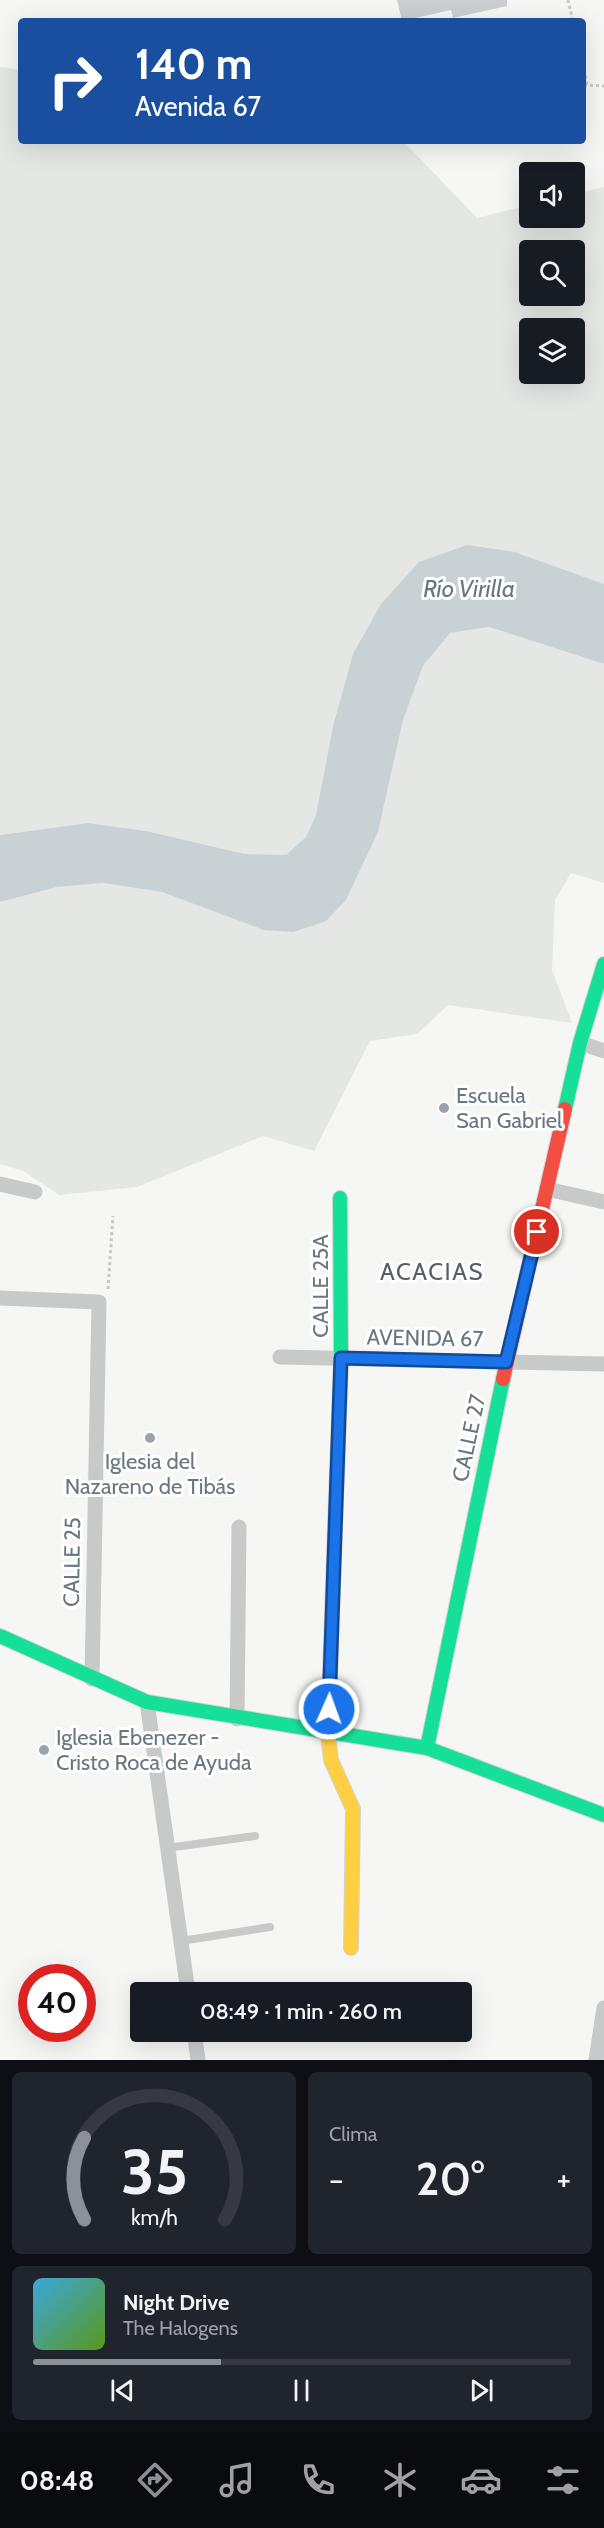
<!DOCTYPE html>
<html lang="es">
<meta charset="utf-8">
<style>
:root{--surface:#171b24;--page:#20242c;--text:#f1f3f6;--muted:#9ea1a6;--line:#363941;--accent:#8c9099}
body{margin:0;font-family:Cabin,sans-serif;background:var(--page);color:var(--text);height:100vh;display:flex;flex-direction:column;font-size:22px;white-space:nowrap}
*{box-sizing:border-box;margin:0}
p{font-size:20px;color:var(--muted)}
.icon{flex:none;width:33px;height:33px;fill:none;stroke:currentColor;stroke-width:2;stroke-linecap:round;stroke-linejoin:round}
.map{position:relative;height:2060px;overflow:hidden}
.drawer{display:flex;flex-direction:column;gap:12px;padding:12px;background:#0d0f14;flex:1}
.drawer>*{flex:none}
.hud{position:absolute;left:18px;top:18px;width:568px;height:126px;border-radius:6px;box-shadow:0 6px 24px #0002;background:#1a4fa0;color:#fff;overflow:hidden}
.controls{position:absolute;left:519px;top:162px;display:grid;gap:12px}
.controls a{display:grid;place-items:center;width:66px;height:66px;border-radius:6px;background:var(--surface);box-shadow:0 6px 24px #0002;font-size:30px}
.speed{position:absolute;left:18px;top:1964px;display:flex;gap:12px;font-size:30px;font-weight:700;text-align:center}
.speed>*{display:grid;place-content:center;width:78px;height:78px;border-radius:50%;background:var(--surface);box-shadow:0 6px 24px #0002;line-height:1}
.speed .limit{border:9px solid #d22;background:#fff;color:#111}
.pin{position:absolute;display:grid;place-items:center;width:51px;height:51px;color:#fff;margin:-26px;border:3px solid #fff;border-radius:50%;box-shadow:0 2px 6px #0007}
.me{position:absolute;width:66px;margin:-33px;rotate:2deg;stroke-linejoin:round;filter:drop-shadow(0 0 4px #0008)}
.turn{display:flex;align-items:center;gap:21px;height:126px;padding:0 18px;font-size:27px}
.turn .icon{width:78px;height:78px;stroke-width:2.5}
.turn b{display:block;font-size:42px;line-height:51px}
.big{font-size:45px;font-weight:600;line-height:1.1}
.drawer .widget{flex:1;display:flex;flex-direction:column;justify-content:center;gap:9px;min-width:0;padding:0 21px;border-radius:9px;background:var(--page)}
.drawer .dial{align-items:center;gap:0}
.dial svg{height:156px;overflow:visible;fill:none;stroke:var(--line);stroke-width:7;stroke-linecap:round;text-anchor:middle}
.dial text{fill:var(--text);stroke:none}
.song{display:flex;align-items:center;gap:18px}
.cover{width:72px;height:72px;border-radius:9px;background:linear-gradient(135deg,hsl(200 70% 55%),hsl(90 70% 35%))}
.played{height:6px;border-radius:3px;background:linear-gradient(90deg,var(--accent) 35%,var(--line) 35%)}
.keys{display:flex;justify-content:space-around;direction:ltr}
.heat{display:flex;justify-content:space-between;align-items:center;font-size:33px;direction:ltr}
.drawer .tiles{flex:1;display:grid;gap:12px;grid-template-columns:1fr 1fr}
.widget:last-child{grid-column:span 2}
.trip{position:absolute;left:130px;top:1982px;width:342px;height:60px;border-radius:6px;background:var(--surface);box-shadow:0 6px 24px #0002;font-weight:600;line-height:60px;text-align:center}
.tab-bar{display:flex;height:96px;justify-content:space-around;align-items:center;background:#090b0e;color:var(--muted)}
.tab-bar .icon{width:42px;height:42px}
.tab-bar .selected{color:var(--accent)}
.tab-bar b{font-size:27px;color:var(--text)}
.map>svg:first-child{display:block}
</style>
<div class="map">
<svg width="604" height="2060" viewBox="0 0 604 2060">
<rect width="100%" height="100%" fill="#f6f6f5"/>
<path fill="#e4e7e3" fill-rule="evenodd" d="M0,67L21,70V141H403L477,218L529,205L530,218H574L575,194L604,187V584L515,552L353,654L333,726L316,815L306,837L286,855L245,854L146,831L88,823L0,835ZM530,250H574V296H530ZM530,328H574V374H530Z
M489,627L604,664V883L571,873L555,900L552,970L572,1023L448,1005L417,1034L370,1041L314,1151L263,1136L137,1187L59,1195L23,1171L0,1164V902L57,887L101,883L162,892L210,909L346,900L378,832L403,720L423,666L450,633Z"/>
<path fill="#c8d1d3" d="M467,545L515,552L604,584V664L489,627L450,633L423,666L403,720L378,832L346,900L326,921L293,932L264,930L162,892L102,883L57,887L0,902V835L88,823L146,831L245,854L286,855L306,837L316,815L333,726L353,654L381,604L419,562Z"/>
<path fill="#cccdce" d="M397,0H507V6L453,18L451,10L402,21Z"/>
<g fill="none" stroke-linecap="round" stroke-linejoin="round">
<g stroke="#d2d3d3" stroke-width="16">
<path id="fast" d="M565,1109L580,1043L604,964
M333,1584L341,1358L340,1198
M0,1636L147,1702L427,1748L604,1815
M427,1748L503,1379"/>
</g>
<g stroke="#d2d3d3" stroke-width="16">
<path id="slow" d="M333,1584L328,1733L331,1760L353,1809L351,1948"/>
</g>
<g stroke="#d2d3d3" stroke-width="16">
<path id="jam" d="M503,1379L565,1109"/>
</g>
<path stroke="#c6c7c8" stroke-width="3" stroke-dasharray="3 3" stroke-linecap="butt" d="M568,0L573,21
M584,70L587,85
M584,85L604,86
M108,1289L113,1216"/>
<path stroke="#c8caca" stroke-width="8" d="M167,1848L255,1836
M181,1941L270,1927"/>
<path stroke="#c8caca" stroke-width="15" d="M580,1043L604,1051
M0,1184L35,1192
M547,1189L604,1202
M0,1298L99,1302L92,1679
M280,1357L604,1364
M147,1702L188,1992
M237,1719L239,1527
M194,2031L198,2060
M596,2060L604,2008"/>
<use href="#fast" stroke="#16e098" stroke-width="14"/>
<use href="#slow" stroke="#ffcf43" stroke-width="14"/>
<use href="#jam" stroke="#f24e42" stroke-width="14"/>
</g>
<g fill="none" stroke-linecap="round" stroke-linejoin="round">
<g stroke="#114b97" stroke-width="15">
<path id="route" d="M329,1709L341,1358L506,1362L537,1232"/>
</g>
<use href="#route" stroke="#1a73e8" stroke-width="10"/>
</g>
<g fill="#9aa3aa" stroke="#fff" stroke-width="2">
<circle cx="444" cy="1108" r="6"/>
<circle cx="150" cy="1438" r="6"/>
<circle cx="44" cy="1750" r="6"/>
</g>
<g text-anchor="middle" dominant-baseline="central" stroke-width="6" stroke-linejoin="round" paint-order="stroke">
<g font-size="22" fill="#697782" stroke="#fff" text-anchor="start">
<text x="456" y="1095">Escuela<tspan x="456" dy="25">San Gabriel</tspan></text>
<text x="150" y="1461" text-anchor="middle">Iglesia del<tspan x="150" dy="25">Nazareno de Tibás</tspan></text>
<text x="56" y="1737">Iglesia Ebenezer -<tspan x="56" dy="25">Cristo Roca de Ayuda</tspan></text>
</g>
<g font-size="22" fill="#697782" stroke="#fff">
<text transform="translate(320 1286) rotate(-90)">CALLE 25A</text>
<text transform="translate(425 1338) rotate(1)">AVENIDA 67</text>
<text transform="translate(469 1438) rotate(-78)">CALLE 27</text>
<text transform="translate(72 1562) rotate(-89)">CALLE 25</text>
</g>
<g font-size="24" font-style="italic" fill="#65787e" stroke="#fff">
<text x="469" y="588">Río Virilla</text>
</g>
<g font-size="24" letter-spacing="1.5" fill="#566068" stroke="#fff">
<text x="432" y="1271">ACACIAS</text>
</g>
</g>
</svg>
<div class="controls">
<a><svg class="icon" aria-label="sound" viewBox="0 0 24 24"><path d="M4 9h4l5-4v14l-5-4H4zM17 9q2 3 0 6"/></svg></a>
<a><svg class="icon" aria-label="search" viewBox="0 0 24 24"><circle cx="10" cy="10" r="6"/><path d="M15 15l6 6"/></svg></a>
<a><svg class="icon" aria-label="layers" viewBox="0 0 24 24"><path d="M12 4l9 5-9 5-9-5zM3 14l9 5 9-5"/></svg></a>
</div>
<div class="speed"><div class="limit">40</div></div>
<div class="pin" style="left:537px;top:1232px;background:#d93025"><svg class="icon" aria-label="arrive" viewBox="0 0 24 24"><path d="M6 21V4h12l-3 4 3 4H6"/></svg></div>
<svg class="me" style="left:329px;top:1709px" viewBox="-20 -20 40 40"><circle r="17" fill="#1a73e8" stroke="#fff" stroke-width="3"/><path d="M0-11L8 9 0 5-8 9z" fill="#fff"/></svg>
<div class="trip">08:49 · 1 min · 260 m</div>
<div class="hud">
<div class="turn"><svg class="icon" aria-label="right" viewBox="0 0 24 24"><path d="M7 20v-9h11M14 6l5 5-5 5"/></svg><div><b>140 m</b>Avenida 67</div></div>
</div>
</div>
<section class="drawer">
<div class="tiles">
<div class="widget dial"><svg viewBox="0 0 100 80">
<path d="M14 69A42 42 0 1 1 86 69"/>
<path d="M14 69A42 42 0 0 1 14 27" stroke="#8c9099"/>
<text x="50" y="56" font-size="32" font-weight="700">35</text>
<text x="50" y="72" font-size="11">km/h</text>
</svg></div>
<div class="widget"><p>Clima</p>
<div class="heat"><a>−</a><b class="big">20°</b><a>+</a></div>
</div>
<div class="widget">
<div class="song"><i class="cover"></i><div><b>Night Drive</b><p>The Halogens</p></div></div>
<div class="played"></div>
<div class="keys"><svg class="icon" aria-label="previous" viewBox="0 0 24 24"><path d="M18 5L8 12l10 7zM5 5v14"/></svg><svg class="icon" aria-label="pause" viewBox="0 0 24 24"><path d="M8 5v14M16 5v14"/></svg><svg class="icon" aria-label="next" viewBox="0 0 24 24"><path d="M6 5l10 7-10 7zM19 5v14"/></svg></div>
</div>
</div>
</section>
<nav class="tab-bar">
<b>08:48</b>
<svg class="icon selected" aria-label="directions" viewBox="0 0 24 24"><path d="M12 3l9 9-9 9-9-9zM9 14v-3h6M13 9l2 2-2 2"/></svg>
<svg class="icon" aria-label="music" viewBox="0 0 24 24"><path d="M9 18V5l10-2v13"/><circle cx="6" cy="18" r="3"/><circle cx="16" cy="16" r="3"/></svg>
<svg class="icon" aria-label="phone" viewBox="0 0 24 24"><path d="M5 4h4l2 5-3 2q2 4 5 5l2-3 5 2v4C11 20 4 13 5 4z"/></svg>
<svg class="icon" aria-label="climate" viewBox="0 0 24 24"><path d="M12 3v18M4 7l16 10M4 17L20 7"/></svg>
<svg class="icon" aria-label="car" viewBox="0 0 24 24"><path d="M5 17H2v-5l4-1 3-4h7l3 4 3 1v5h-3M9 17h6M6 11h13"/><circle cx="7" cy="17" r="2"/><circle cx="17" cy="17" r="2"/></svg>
<svg class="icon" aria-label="filters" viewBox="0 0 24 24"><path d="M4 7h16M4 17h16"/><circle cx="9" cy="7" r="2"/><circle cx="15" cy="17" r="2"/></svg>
</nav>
